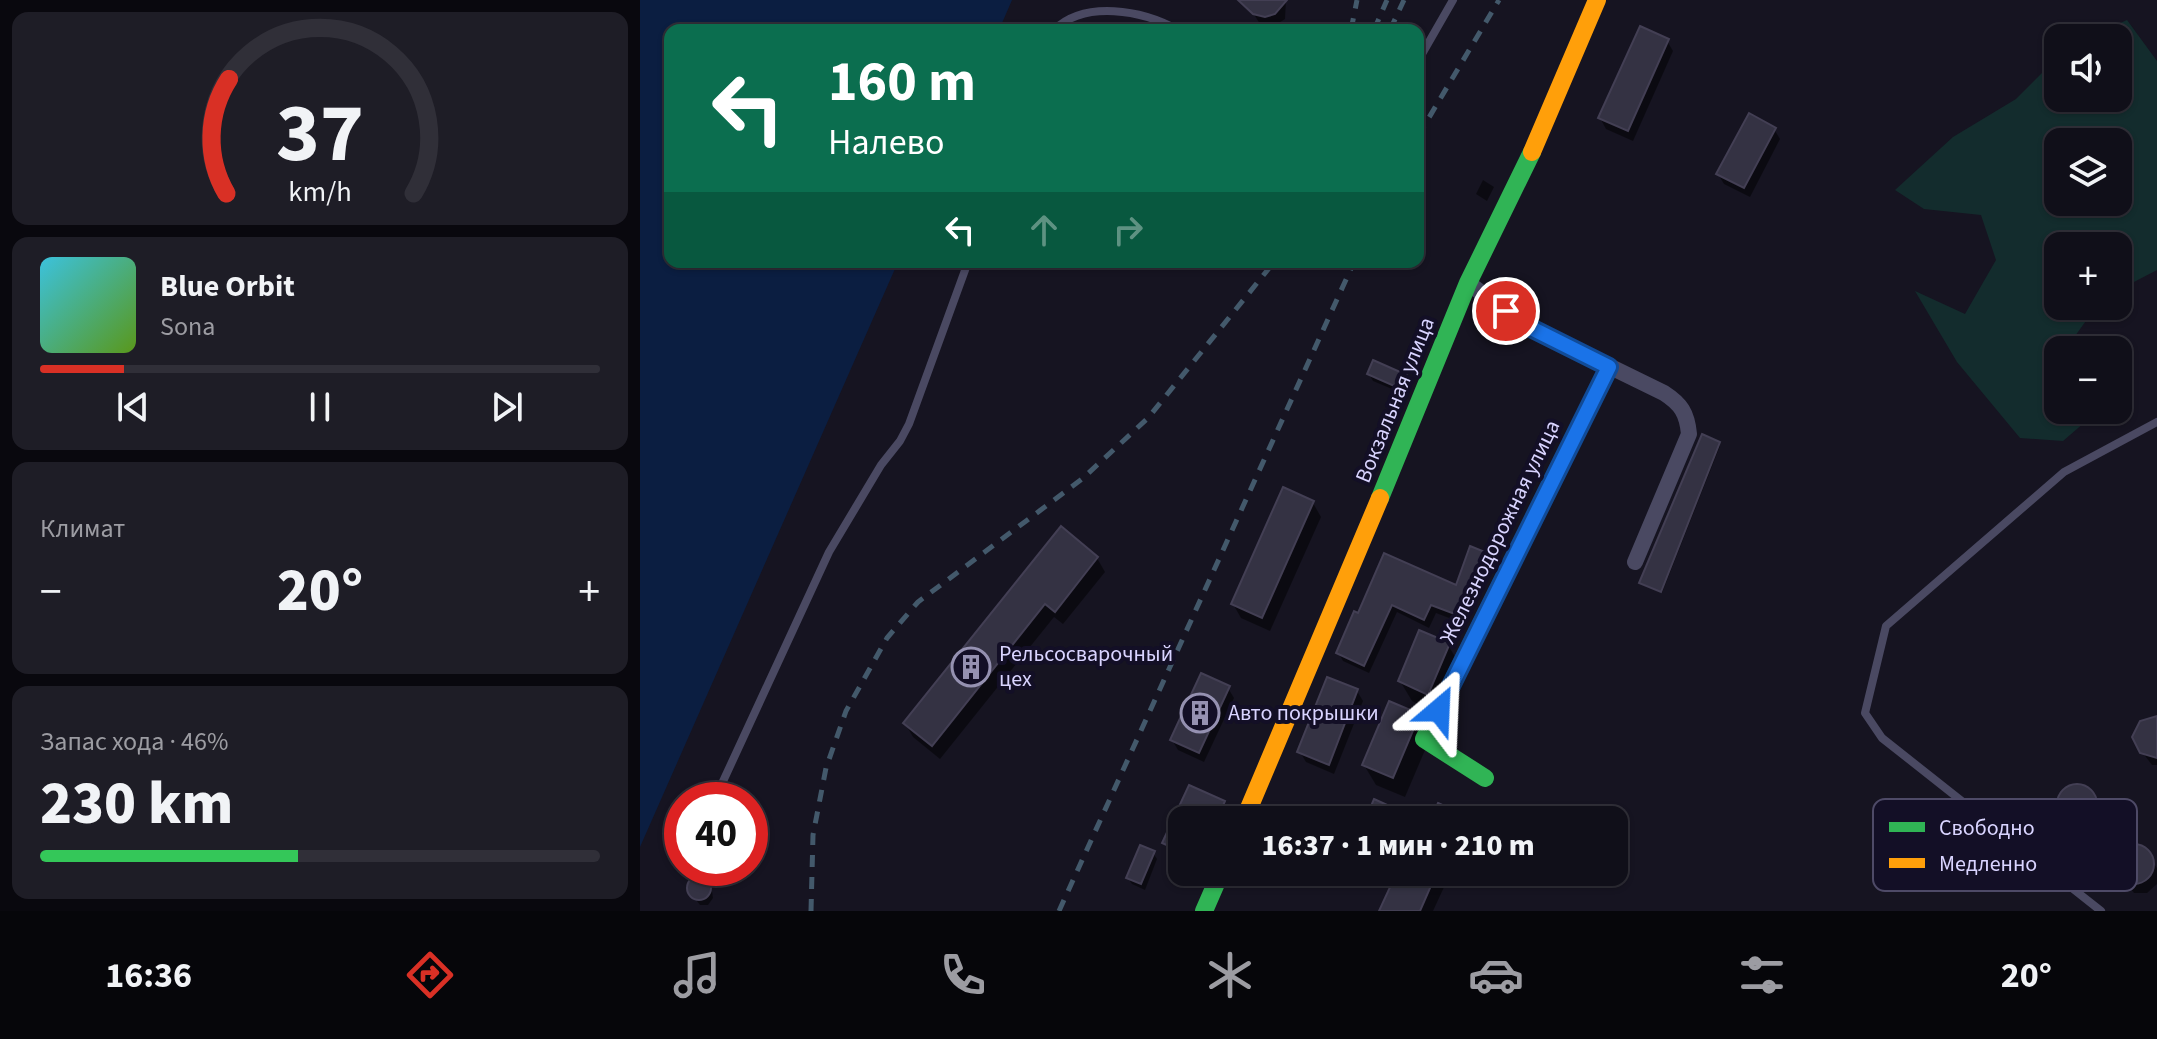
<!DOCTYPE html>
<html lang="ru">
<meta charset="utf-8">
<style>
:root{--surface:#100f19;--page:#1e1d26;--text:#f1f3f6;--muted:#9c9ca2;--line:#302f38;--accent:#d93025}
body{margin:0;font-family:"Source Sans 3",sans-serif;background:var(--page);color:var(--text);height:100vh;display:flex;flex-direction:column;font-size:30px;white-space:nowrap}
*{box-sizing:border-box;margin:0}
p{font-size:26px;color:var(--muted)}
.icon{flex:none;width:44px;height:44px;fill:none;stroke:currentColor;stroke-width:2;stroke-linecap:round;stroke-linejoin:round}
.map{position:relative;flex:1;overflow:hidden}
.side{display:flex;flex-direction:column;gap:12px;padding:12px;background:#09080e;width:640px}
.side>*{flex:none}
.top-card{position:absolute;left:24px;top:24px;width:760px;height:244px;border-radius:16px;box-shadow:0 2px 6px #0004,0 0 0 2px var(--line);background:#0b6e4f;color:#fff;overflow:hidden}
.tools{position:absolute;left:1404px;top:24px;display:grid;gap:16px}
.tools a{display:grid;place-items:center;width:88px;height:88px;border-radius:16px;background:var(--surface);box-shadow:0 2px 6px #0004,0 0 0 2px var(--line);font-size:40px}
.speed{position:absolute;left:24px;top:782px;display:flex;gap:16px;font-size:40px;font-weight:700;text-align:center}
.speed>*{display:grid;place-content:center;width:104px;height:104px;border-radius:50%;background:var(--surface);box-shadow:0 2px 6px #0004,0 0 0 2px var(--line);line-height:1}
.speed .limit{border:12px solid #d22;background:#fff;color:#111}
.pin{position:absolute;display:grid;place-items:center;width:68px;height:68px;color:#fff;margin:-34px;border:4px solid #fff;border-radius:50%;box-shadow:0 2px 8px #0007}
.me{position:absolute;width:88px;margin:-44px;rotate:26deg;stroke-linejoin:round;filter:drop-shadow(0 0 6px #0008)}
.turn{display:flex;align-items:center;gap:28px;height:168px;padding:0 32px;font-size:36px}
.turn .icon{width:104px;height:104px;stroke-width:2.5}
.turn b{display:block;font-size:56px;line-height:68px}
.lanes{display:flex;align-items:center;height:76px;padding:0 32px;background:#0003;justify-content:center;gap:40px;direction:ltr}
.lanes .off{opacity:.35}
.big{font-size:60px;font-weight:800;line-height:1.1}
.side .card{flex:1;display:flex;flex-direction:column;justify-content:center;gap:12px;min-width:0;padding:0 28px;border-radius:16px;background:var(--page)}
.side .dial{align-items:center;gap:0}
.dial svg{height:208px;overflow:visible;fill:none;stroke:var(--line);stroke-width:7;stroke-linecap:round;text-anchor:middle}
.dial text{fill:var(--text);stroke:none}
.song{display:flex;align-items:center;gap:24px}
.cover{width:96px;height:96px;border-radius:12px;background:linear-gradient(135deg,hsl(190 70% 55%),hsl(90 70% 35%))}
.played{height:8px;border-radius:4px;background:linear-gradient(90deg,var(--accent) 15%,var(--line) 15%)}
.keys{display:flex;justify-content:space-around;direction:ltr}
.heat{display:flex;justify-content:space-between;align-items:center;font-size:44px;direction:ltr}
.charge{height:12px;border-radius:6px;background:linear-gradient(90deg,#34c759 46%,var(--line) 0)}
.trip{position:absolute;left:528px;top:806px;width:460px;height:80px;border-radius:16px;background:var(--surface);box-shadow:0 2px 6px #0004,0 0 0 2px var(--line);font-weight:800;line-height:80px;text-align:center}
.dock{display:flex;height:128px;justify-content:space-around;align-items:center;background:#06060a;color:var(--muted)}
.dock .icon{width:56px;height:56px}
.dock .selected{color:var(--accent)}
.dock b{font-size:36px;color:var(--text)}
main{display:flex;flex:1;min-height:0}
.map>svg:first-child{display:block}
</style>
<main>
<section class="side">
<div class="card dial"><svg viewBox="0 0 100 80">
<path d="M14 69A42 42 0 1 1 86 69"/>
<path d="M14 69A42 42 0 0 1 15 25" stroke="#d93025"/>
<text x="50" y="56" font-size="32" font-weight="700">37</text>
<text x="50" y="72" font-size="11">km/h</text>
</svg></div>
<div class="card">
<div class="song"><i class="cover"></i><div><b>Blue Orbit</b><p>Sona</p></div></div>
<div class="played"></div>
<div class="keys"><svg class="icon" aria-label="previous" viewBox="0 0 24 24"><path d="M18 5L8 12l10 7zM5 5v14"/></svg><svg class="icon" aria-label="pause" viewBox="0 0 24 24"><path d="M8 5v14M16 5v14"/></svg><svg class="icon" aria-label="next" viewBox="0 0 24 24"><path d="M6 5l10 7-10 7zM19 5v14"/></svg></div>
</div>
<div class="card"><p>Климат</p>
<div class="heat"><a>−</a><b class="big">20°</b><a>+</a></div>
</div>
<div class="card"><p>Запас хода · 46%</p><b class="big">230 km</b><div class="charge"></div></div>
</section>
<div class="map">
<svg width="1517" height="911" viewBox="0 0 1517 911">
<rect width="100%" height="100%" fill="#161421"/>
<path fill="#132c2d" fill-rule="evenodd" d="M1487,20L1517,61V270L1492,283L1478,294V246H1418V306H1463L1448,318L1425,350H1418V410H1459L1423,441L1380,438L1317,362L1275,291L1325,314L1356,260L1341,215L1284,209L1255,190L1313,137L1376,99L1418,57V98H1478V38H1447ZM1418,142H1478V202H1418Z"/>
<path fill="#0b1e41" d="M0,0H372L359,30H30V262H258L0,847Z"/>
<path fill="#0007" d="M605,0H646L645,19L634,26L620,24Z
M1027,41L1033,51L993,141L966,129L960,118Z
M1134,129L1140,139L1110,197L1084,184L1078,174Z
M843,180L854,187L847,201L836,194Z
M729,374L766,376L770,383L764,394L733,381Z
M1079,443L1080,446L1022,593L1003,585L1002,583Z
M673,503L681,517L630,631L601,618L593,604Z
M843,553L848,562L825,624L796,613L789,628L757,612L729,673L703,661L698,652L719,616L745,556L817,588Z
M457,558L465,572L423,624L414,617L300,759L273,737L265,723Z
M808,645L820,665L800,714L772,701L760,681Z
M588,688L594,698L564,762L538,750L532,740Z
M717,691L723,701L694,774L666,762L660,752Z
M779,715L791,736L765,797L736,785L724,765Z
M1517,720V765H1512L1496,744Z
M550,787L584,803L590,813L587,820H542V858L531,853L525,843Z
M1430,788H1445L1461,809V822L1450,833H1437L1420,812V798Z
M1487,847L1502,848L1517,868V884L1507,893H1494L1477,871V858Z
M513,853L517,859L505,890L492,884L488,878Z
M725,872H811L793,911H742L753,885Z
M54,879H62L72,891L73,898L68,905H60L51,893L50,885Z"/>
<path fill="#343243" stroke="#433f54" stroke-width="2" d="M598,0H647L635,14L625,17L613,14Z
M1000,26L1029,39L988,131L958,118Z
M1109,113L1136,128L1104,188L1076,174Z
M733,360L767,375L761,389L727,374Z
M1062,434L1080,442L1021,592L999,583Z
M643,487L674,501L622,618L591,604Z
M421,526L458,557L415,612L405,604L292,746L263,723Z
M830,546L845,552L820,616L791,605L784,620L752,605L724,666L696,653L714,611L718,613L744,553L816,585Z
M779,630L810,643L788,695L758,681Z
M561,673L590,686L559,753L530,740Z
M687,677L718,689L689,765L657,752Z
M749,701L780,714L753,778L722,765Z
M1517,716V758L1500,753L1492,737L1500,721Z
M1417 804a20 20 0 1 1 40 0a20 20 0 1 1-40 0Z
M549,785L585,801L577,820H542V852L522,843Z
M734,799L780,820H725Z
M798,803L835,820H790Z
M1474 864a20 20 0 1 1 40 0a20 20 0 1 1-40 0Z
M500,845L515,851L501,884L486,878Z
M757,872H797L780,911H739Z
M47 888a12 12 0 1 1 24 0a12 12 0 1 1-24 0Z"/>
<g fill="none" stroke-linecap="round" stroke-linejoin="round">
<path stroke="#4a4962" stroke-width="8" d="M414,30C445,0 502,10 538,30
M778,61L813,0
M79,790L189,552L241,465L260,441L269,424L328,262
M1461,911L1242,738L1225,713L1246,626L1424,472L1517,422"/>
<path stroke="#4a4962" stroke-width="16" d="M828,283L885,325L1024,393C1041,404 1047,413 1049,434L995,562"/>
<path stroke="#30b455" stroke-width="18" d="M740,498L828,283L892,152
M845,778L784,739L969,367
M564,911L581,872"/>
<path stroke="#ff9f0a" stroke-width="18" d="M892,152L957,0
M604,820L740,498"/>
<path stroke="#43596b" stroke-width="5" stroke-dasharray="12 10" stroke-linecap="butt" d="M711,30L717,0
M734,30L747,0
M750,30L764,0
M778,136L859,0
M171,911L173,835L186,768L206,711L247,638L278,602L442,479L508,418L634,262
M419,911L714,262"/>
</g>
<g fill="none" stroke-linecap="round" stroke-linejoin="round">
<g stroke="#114b97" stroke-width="20">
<path id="route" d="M799,710L969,367L885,325L866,311"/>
</g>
<use href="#route" stroke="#1a73e8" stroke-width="14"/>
</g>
<defs>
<g id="building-ring" transform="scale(2)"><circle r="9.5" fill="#130f26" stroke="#9591b1" stroke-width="1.5"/><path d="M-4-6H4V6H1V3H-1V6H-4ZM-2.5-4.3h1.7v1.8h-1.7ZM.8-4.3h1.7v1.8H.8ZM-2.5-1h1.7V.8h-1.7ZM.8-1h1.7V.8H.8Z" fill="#9591b1"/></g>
</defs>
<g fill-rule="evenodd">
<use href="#building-ring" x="331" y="667"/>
<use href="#building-ring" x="560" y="713"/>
</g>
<g text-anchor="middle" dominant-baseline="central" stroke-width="8" stroke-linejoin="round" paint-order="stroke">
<g font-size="22" fill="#d9d4ff" stroke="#130f26">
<text transform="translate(755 400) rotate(-68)">Вокзальная улица</text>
<text transform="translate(860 532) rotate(-64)">Железнодорожная улица</text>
</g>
<g font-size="22" fill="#d9d4ff" stroke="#130f26" text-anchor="start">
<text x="359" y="654">Рельсосварочный<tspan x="359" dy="25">цех</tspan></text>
<text x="588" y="713">Авто покрышки</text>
</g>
</g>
<rect x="1233" y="799" width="264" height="92" rx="12" fill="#130f26" stroke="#4e4a67" stroke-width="2"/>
<rect x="1249" y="822" width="36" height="10" fill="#30b455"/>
<rect x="1249" y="858" width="36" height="10" fill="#ff9f0a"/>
<g font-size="22" fill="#d9d4ff">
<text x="1299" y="835">Свободно</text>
<text x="1299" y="871">Медленно</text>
</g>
</svg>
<div class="tools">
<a><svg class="icon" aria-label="sound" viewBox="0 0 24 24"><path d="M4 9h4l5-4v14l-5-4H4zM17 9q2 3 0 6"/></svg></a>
<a><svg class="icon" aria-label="layers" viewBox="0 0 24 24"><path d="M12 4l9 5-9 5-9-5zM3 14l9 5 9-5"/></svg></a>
<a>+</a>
<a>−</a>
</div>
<div class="speed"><div class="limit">40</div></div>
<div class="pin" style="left:866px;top:311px;background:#d93025"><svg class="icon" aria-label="arrive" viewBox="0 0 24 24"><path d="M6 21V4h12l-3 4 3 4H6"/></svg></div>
<svg class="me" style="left:799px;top:710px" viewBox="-20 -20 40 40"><path d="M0-17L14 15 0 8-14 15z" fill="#1a73e8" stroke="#fff" stroke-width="4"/></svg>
<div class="trip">16:37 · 1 мин · 210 m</div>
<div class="top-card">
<div class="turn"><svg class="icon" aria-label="left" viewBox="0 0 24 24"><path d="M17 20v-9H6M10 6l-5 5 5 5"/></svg><div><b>160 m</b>Налево</div></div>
<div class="lanes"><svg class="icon" aria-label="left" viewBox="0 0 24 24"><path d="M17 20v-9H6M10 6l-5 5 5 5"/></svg><svg class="icon off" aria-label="ahead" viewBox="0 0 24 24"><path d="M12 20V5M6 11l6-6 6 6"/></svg><svg class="icon off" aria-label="right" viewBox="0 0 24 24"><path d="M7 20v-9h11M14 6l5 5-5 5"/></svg></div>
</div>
</div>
</main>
<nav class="dock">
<b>16:36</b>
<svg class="icon selected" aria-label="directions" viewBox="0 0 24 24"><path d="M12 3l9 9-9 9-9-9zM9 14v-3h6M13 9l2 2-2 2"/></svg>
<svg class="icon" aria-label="music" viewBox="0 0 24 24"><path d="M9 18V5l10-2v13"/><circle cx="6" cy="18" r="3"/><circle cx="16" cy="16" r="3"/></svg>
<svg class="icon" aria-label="phone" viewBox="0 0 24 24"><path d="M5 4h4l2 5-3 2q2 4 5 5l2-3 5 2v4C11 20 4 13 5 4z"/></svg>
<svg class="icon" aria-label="climate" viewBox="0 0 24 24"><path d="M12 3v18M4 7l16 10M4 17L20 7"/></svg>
<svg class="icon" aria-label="car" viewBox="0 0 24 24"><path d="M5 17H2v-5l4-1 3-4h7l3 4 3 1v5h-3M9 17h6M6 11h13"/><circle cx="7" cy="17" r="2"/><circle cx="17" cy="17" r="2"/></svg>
<svg class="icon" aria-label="filters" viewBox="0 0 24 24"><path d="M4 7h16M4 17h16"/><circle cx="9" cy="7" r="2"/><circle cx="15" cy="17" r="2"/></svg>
<b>20°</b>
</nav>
